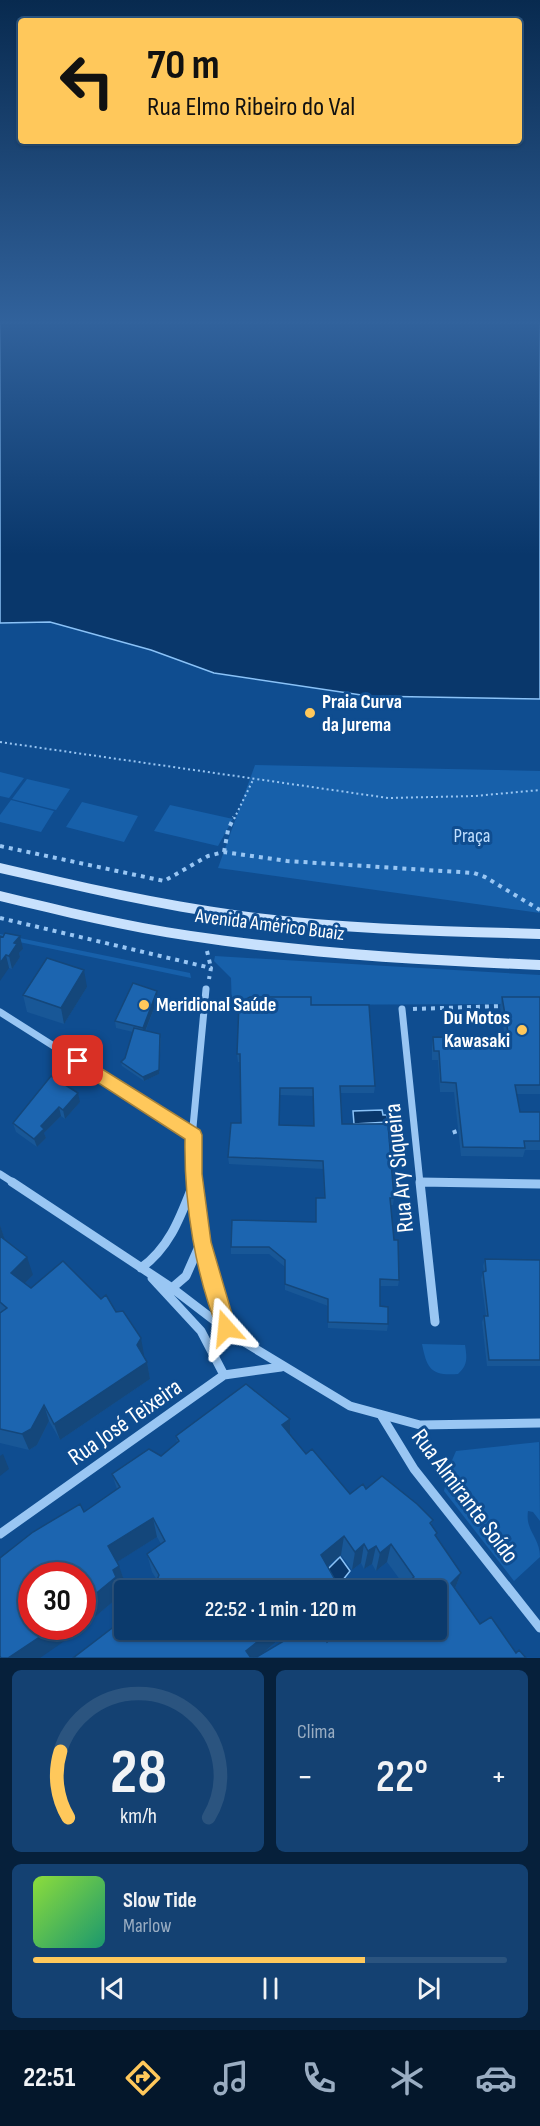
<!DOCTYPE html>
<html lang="pt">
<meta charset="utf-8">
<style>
:root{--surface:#0b3a6c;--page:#144172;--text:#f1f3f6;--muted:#9aadc2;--line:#2b547f;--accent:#ffc85b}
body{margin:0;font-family:"Sofia Sans Condensed",sans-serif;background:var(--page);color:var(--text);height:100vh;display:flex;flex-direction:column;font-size:22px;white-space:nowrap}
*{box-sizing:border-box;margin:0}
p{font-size:20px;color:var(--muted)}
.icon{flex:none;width:33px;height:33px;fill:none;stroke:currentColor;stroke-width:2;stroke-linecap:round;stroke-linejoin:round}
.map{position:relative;height:1658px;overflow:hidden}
.side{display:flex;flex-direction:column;gap:12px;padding:12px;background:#06203b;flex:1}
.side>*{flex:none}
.banner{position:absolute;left:18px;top:18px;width:504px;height:126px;border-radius:6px;box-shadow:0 2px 4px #0004,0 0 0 2px var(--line);background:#ffc85b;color:#111;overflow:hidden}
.speed{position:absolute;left:18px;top:1562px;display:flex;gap:12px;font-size:30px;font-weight:700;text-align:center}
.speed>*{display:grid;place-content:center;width:78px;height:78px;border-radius:50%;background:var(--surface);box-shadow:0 2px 4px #0004,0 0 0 2px var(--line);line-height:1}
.speed .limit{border:9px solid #d22;background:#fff;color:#111}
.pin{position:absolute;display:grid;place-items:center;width:51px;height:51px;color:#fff;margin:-26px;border-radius:12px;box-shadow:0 3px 9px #0006}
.me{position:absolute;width:66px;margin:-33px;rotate:342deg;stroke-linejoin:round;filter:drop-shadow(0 0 4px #0008)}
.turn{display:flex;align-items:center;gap:21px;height:126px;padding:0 30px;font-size:27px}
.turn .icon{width:78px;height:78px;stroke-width:2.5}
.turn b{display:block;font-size:42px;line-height:51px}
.big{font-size:45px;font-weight:600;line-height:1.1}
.side .card{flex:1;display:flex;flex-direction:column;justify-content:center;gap:9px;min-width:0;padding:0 21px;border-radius:9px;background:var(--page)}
.side .dial{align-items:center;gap:0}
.dial svg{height:156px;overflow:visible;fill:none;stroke:var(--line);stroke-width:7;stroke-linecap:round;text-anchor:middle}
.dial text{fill:var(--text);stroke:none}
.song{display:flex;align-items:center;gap:18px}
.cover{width:72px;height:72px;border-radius:9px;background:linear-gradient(135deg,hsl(90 70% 55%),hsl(160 70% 35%))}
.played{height:6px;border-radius:3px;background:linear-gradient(90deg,var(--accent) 70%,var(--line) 70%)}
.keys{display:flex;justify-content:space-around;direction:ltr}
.heat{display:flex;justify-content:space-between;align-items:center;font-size:33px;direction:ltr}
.side .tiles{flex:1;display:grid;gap:12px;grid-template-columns:1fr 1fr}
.card:last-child{grid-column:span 2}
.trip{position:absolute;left:114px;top:1580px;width:333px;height:60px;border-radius:6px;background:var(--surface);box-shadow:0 2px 4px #0004,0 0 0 2px var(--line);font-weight:600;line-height:60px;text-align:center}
.tab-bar{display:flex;height:96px;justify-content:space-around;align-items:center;background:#04172b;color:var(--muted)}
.tab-bar .icon{width:42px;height:42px}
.tab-bar .current{color:var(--accent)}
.tab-bar b{font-size:27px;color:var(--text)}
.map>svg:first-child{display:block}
</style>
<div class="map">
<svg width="540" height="1658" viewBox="0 0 540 1658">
<rect width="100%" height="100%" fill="#0f4d90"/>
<path fill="#1760aa" d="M255,765L540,771V913L218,868Z
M0,772L24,778L9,798L0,796Z
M27,779L70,789L56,810L12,799Z
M11,800L54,811L41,832L0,822V815Z
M82,802L138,816L124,842L66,827Z
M170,805L233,819L218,846L154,831Z
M0,934L190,973L191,978L0,938Z
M215,956L540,975V1004L245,1005L232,1010L231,978L214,961Z
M422,1344L465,1345C467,1358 468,1365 458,1374C431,1376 427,1369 422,1344Z
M539,1442L540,1521L533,1512L528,1511C525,1531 540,1537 540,1557L514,1581L444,1491L450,1465L456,1451Z"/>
<path fill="#09376b" stroke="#8ac2f7" stroke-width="1.5" d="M0,323H540V699L368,696L214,673L151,650L50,622L0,623Z
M382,1110L383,1115H387L388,1122L354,1124L353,1111Z
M340,1557L350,1571L335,1590H331L322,1575Z"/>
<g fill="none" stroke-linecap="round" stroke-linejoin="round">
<path stroke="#99c6f3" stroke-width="2" stroke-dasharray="2 3" stroke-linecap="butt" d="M0,742L388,798L475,796L540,790
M234,819L253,780"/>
<path stroke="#99c6f3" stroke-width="4" stroke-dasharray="4 5" stroke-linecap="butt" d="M0,846L164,881L208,856L224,852L287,861L474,873L485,877L540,910
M224,852L228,830L234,817
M0,918L211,968L209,979
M207,951L211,968
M413,1009L502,1006
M454,1130L456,1136"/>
<path stroke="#99c6f3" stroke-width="7" d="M402,1009L420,1183
M0,1012L194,1135
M0,1174L14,1183
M420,1182L503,1183
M193,1183L194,1181
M194,1183L193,1127L206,989"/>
<path stroke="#99c6f3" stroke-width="9" d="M12,1182L172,1288L236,1337L350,1406L420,1425L540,1423
M194,1182L205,1251L226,1328
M420,1182L435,1322
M420,1182L540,1184
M141,1268C171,1246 181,1215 194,1182
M152,1278L201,1331L224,1375
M168,1288H172L186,1276L201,1242
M381,1415L414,1469L540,1628
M0,1534L224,1375L281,1367"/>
<path fill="#c8e1fd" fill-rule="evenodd" d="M0,863C80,882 160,900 241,911C340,924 440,926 540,929V939C440,936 340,934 241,921C159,910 80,891 0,873Z
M0,891C63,906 127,922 191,931C307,948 424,955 540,960V970C424,965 307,959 191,941C127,932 63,916 0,901Z"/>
</g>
<path fill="#185797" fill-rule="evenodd" d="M0,936L23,949L19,953L20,957L12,969L9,968Z
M87,987L64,1024L27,1012L23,995Z
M157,991L158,998L146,1030L161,1038L159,1074L144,1081L122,1066L121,1062L125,1058L133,1032L116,1028L115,1021Z
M502,997H540V1094H517L520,1112H540V1150H525L523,1157L461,1156L454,1092H440L438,1060H432V1046L433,1037L505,1038L500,1007Z
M311,1005L375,1086L374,1093H341L342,1124L394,1198L393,1205H391L394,1240L399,1280L398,1286H380V1306L388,1324L387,1331L328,1328V1306L285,1290V1267L269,1254H231V1247L316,1222V1198H324L323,1169L229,1164L228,1157L241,1123L240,1062H238L237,1054ZM280,1095L313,1096L314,1126L279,1125Z
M51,1076L80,1102L65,1119L61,1116L44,1133L46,1138L37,1147L16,1132L13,1123Z
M0,1225L5,1240L33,1275L25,1283L31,1288L101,1299L116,1312L144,1355L143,1356L147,1362L150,1379L60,1440L49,1421L37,1445L29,1450L0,1443Z
M485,1259L540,1260V1366H487L482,1322L484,1316H486L481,1279L483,1272H484L483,1266Z
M290,1435L306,1454L350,1494L366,1489L433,1520L431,1525L436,1537L461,1573L455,1589L480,1624L516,1653L526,1658H73L124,1629H291L260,1656L327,1642L436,1629L387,1562L376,1571L372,1564L364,1569L361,1563L352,1570L341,1555L327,1566L157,1580L152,1572L147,1554L161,1544L157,1537L117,1562L125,1583L120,1587L122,1594L76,1633L84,1512L117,1489L112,1474L161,1456L177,1443L176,1436Z"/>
<path fill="#14477b" d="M20,936L23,949L19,953L20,957L12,969L9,956L14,943Z
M6,955L9,968L0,981V963Z
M84,970L87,987L64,1024L61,1008Z
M157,991L158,998L144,1034L143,1028Z
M160,1034L159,1074L144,1081L143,1077Z
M78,1093L80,1102L65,1119L63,1110Z
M59,1107L61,1116L44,1133L46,1138L37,1147L34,1139L41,1126Z
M0,1225L6,1243L0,1249Z
M27,1257L33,1275L17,1291L11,1273Z
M141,1338L144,1355L140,1362L137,1345Z
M147,1362L150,1379L60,1440L54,1424Z
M44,1405L49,1421L37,1445L29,1450L22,1434Z
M290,1419V1440L282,1425Z
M3,1454L9,1469L0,1476V1456Z
M153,1518L157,1537L114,1564L108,1546Z
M344,1536L341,1555L319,1573L321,1555Z
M364,1544L361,1563L352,1570L355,1552Z
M391,1544L387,1562L376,1571L380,1553Z
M376,1546L372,1564L364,1569L368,1551Z
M119,1566L125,1583L120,1587L122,1594L76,1633L40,1658H8L56,1626H82V1605L113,1570Z
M461,1573L454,1591L451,1583Z
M334,1578L332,1590H320Z
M273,1629H291L257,1658H246V1651Z"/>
<path fill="#1c65b0" stroke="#14477b" stroke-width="1.5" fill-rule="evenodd" d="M5,933L20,936L14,943L17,944L9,956L6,955L0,963V936L3,937Z
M47,958L84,970L61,1008L23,995Z
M133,983L157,991L143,1028L115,1021Z
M250,997H311V1005H369L375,1086H340L342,1124H388L394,1198H390L394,1240H398L399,1280L380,1279V1306L388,1307V1324L328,1322V1299L285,1284V1260L269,1247H231L232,1220L316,1222V1198H325L323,1161L228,1157L231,1123H241L240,1054H237L239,1003ZM280,1088H313L314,1126L279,1125Z
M502,997H540V1085H515L520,1112H540V1141H524L525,1148L463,1147L456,1083L441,1082L439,1051H434L433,1037L509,1038Z
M134,1028L160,1034L159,1070L143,1077L121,1062L125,1058Z
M51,1076L78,1093L63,1110L59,1107L41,1126L44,1129L34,1139L13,1123Z
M0,1236L27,1257L11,1273L31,1288L63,1261L101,1299L106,1295L116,1312L123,1311L141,1338L137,1345L147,1362L54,1424L44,1405L31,1429L22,1434L0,1429V1313L7,1308L0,1302Z
M485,1259L540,1260V1360H489L484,1316H488L483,1272L486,1271Z
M246,1384L290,1419L282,1425L306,1454L312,1449L350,1494L363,1484L366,1489L382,1476L417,1504L433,1520L430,1523L437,1533L435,1535L461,1573L451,1583L480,1624L491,1617L516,1653L519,1650L526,1658H255L304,1629H319L327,1642L342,1629H436V1590H399L414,1577L391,1544L380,1553L376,1546L368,1551L364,1544L355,1552L344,1536L321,1555L334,1578L320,1590H153L159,1575L147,1554L165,1541L153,1518L108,1546L119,1566L113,1570L116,1577L82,1605V1575H32V1626H56L8,1658H1L0,1656V1558L33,1532L80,1504L84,1512L120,1487L112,1474L149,1449L161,1456L179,1441L176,1436Z
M124,1619V1629H273L246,1651L251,1658H73Z"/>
<linearGradient id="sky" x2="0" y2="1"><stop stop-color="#082a4f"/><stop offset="0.58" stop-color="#31629c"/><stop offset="1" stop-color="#31629c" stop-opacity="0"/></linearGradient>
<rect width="540" height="555" fill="url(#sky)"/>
<path fill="#ffc85b" stroke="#a6823b" stroke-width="1.5" d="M78,1054L200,1130L202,1135V1174L211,1242L236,1328L233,1335L226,1338L220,1335C195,1275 184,1204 185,1139L72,1066L69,1061L72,1056Z"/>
<g fill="#ffc85b" stroke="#0f4d90" stroke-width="2">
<circle cx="310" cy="713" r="6"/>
<circle cx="144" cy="1005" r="6"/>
<circle cx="522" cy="1030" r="6"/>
</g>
<g text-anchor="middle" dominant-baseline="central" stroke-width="6" stroke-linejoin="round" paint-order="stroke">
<g font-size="20" font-weight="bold" fill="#fff" stroke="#0f4d90" text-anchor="start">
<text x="322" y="702">Praia Curva<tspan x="322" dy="23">da Jurema</tspan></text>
<text x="156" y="1005">Meridional Saúde</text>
<text x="510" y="1018" text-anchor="end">Du Motos<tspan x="510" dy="23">Kawasaki</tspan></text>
</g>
<g font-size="20" fill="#c0dffe" stroke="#0f4d90">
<text x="472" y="836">Praça</text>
</g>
<g font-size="20" fill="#fff" stroke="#0f4d90">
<text transform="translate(270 925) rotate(7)">Avenida Américo Buaiz</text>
</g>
<g font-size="24" fill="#fff" stroke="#0f4d90">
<text transform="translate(399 1168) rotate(-96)">Rua Ary Siqueira</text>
<text transform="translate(125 1422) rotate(-35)">Rua José Teixeira</text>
<text transform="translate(465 1496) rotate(53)">Rua Almirante Soído</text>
</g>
</g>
</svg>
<div class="speed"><div class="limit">30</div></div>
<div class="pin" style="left:78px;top:1061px;background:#d93025"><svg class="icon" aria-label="arrive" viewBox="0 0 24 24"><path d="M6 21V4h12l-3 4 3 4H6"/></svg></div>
<svg class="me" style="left:226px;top:1328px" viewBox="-20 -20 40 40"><path d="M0-17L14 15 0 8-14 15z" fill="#ffc85b" stroke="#fff" stroke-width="4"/></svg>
<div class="trip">22:52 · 1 min · 120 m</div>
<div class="banner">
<div class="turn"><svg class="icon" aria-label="left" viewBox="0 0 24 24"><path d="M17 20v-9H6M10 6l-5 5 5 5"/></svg><div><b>70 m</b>Rua Elmo Ribeiro do Val</div></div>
</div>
</div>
<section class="side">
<div class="tiles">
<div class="card dial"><svg viewBox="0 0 100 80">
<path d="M14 69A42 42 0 1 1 86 69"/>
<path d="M14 69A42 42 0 0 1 10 35" stroke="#ffc85b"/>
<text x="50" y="56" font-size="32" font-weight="700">28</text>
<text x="50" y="72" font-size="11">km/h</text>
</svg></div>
<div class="card"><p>Clima</p>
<div class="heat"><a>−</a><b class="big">22°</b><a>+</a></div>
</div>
<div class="card">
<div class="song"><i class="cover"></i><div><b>Slow Tide</b><p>Marlow</p></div></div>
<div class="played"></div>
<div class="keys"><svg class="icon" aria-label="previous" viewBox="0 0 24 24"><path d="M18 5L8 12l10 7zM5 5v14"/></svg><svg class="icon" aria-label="pause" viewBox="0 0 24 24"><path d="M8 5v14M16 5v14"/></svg><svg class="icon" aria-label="next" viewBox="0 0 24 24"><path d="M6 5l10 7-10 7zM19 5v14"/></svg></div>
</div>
</div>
</section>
<nav class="tab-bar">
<b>22:51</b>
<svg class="icon current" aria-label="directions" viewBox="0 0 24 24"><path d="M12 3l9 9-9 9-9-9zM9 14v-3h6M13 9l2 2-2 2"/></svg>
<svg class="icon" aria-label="music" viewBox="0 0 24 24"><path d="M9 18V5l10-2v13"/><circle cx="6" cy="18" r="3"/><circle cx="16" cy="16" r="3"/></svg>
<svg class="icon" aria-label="phone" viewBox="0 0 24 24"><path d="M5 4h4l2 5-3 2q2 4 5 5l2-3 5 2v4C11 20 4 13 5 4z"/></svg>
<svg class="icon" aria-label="climate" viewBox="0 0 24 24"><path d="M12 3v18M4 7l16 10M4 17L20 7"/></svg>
<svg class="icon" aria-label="car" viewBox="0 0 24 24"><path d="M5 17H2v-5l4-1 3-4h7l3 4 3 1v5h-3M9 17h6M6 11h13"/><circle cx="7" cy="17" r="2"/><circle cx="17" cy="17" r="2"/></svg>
</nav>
